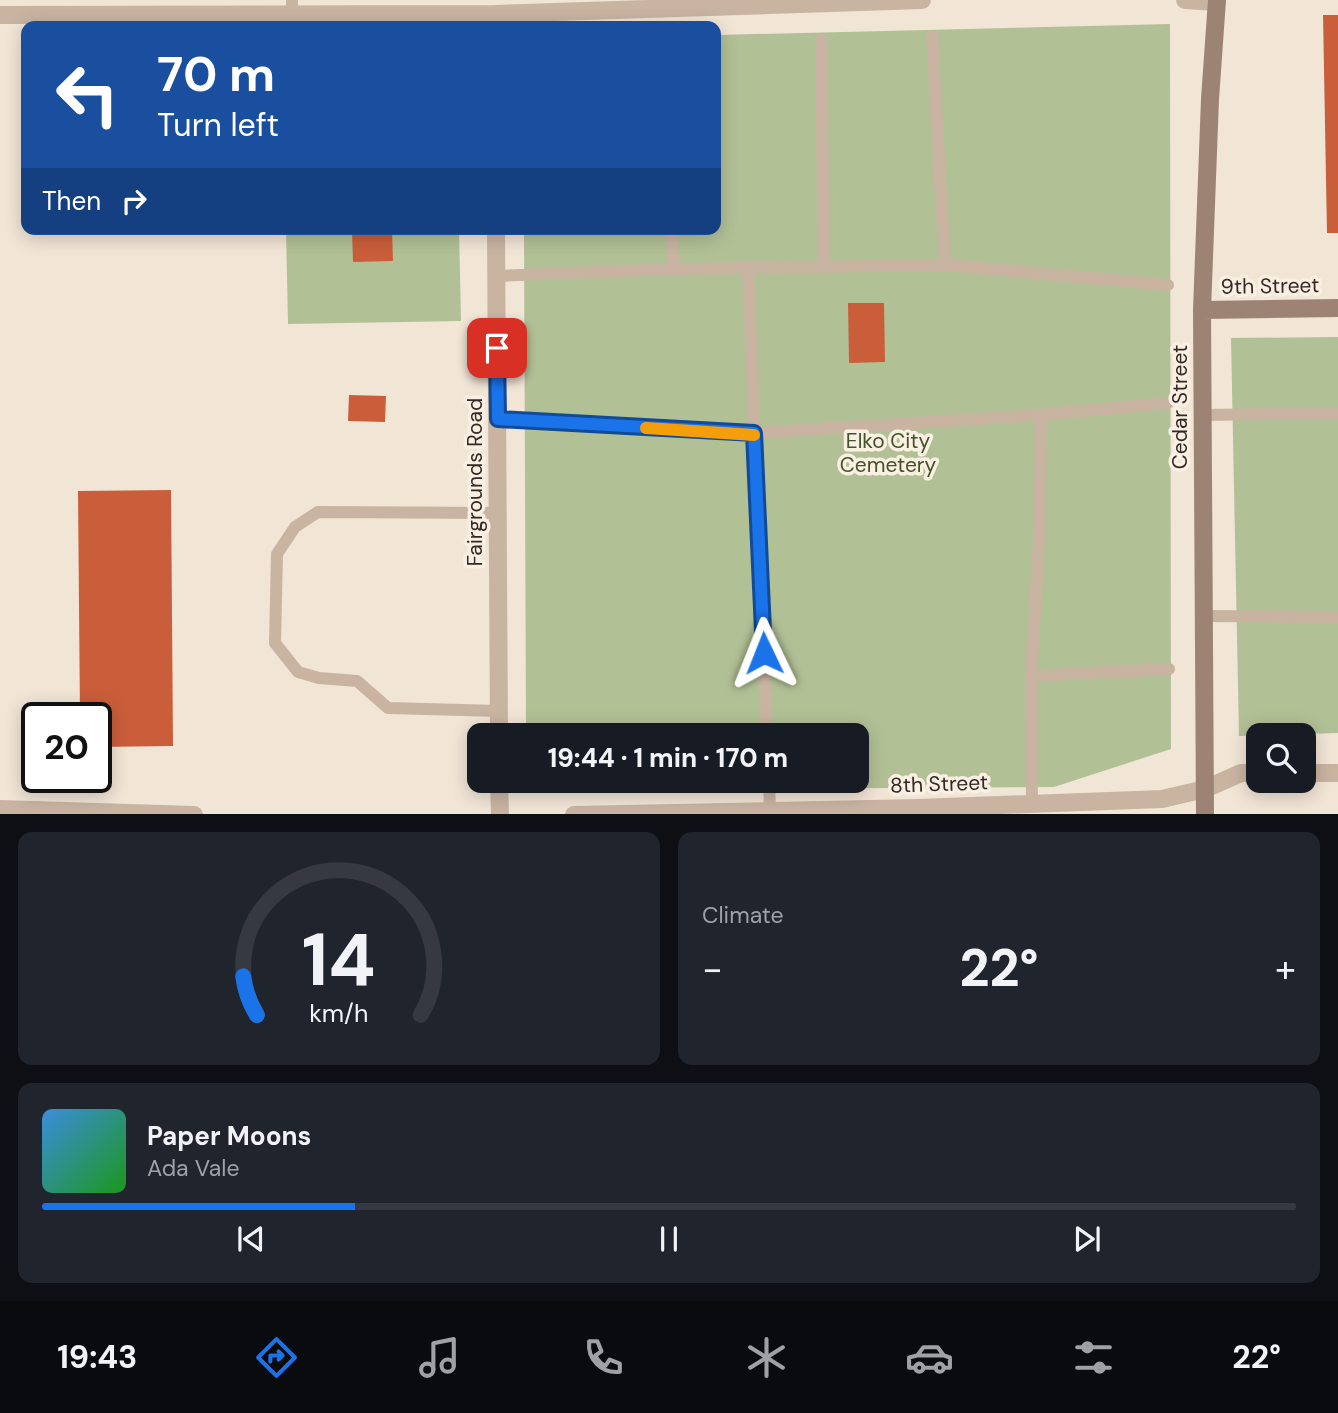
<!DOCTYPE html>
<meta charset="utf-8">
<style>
:root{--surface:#171b24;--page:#20242c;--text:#f1f3f6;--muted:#9ea1a6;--line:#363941;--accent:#1a73e8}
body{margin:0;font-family:"DM Sans",sans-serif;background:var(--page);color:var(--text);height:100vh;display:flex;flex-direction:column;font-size:26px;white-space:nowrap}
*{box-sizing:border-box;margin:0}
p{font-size:23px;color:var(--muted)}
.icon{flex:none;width:38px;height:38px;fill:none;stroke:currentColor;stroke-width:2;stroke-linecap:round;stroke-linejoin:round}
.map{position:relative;height:814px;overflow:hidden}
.sheet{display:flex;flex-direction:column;gap:18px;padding:18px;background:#0d0f14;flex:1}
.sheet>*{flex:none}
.banner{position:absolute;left:21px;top:21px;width:700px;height:214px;border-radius:14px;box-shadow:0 4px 18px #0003;background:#1a4fa0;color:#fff;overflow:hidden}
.tools{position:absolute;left:1246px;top:723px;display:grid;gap:14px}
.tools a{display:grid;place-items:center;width:70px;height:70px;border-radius:14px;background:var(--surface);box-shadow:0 4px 18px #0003;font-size:35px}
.speed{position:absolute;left:21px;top:702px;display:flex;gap:14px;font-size:35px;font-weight:700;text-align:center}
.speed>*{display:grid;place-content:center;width:91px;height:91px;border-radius:50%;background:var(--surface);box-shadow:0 4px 18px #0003;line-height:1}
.speed .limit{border:4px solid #111;border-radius:10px;background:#fff;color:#111}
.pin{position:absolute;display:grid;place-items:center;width:60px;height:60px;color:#fff;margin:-30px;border-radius:14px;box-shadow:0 4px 10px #0006}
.me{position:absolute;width:77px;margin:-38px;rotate:358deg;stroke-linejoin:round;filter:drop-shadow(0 0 5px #0008)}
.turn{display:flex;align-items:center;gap:24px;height:147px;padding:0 21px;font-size:32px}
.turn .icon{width:91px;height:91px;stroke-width:2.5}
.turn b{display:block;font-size:49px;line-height:60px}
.then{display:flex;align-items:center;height:66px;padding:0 21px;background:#0003;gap:14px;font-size:26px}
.big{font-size:52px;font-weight:800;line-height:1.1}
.sheet .widget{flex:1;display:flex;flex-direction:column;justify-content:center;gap:10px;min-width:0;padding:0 24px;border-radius:14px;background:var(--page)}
.sheet .dial{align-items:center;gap:0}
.dial svg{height:182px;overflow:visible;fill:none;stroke:var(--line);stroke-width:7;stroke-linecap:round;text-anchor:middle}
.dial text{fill:var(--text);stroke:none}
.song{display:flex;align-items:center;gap:21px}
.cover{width:84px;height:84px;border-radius:10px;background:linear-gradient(135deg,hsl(210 70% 55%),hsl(120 70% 35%))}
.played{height:7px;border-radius:4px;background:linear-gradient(90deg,var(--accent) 25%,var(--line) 25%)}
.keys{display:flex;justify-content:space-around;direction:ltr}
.heat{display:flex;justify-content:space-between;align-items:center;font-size:38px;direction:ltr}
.sheet .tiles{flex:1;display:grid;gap:18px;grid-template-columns:1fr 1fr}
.widget:last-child{grid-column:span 2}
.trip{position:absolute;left:467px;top:723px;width:402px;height:70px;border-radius:14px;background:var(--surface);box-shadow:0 4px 18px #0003;font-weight:800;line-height:70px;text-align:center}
.dock{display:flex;height:112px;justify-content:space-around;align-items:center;background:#090b0e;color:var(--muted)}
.dock .icon{width:49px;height:49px}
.dock .current{color:var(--accent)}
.dock b{font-size:32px;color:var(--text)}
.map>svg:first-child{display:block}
</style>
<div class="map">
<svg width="1338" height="815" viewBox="0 0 1338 815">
<rect width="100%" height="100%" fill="#f1e5d6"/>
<path fill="#b2c096" d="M1170,24L1171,749L1054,787L527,790V780H858V735H526L524,229H716V35Z
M286,229H459L461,321L288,324Z
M1338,337V733L1239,736L1231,338Z"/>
<path fill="#ca5e3b" d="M1323,15H1338V233H1327Z
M352,229H392L393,261L353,262Z
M848,303H884L885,362L849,363Z
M349,395L386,396L385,422L348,421Z
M171,490L173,746L96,747V718H80L78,491Z"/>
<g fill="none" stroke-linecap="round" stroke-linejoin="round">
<path stroke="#c9b4a2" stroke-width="12" d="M292,0V16
M932,36L945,265
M821,40L824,268
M672,229L673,269
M748,269L767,735
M497,276L673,269L945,265L1168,285
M1203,415L1338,413
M497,419L754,433L1041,415L1168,403
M498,513L318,512L295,527L277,554L275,643L298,672L319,678L357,681L388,708L499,711
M1204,616L1338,617
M1031,676L1169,669
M769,780L770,811
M1032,804L1031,676L1039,543L1041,415"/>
<path stroke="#c9b4a2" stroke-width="18" d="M1185,0L1217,2
M0,15L495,14L922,0
M496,229L499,735
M1304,773H1338
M499,780L500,815
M0,809L194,815
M574,815L918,808L1162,799L1205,789L1241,773H1258"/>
<path stroke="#9d8374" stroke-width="18" d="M1202,310L1338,308
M1205,815L1202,310L1210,99L1217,0"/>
</g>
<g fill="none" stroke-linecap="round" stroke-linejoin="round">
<g stroke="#114b97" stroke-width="18">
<path id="route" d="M497,348L498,419L754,433L764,653"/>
</g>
<use href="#route" stroke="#1a73e8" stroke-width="12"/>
<path stroke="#f59e0b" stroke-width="12" d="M646,428L754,435"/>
</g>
<g text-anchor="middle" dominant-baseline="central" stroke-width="7" stroke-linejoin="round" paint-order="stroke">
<g font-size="21" fill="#342925" stroke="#f9efe2">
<text transform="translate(1270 286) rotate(-1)">9th Street</text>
<text transform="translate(1180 407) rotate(-90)">Cedar Street</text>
<text transform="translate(475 482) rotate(-90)">Fairgrounds Road</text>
<text transform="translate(939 784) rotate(-2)">8th Street</text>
</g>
<g font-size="21" fill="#435328" stroke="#f9efe2">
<text x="888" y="441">Elko City<tspan x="888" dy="24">Cemetery</tspan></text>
</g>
</g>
</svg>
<div class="tools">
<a><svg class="icon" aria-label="search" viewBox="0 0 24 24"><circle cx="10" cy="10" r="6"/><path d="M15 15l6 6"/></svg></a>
</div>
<div class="speed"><div class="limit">20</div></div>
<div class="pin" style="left:497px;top:348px;background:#d93025"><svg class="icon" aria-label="arrive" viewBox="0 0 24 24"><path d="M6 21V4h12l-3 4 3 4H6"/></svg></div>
<svg class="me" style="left:764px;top:653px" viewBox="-20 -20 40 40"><path d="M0-17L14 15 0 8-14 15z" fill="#1a73e8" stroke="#fff" stroke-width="4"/></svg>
<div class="trip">19:44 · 1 min · 170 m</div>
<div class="banner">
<div class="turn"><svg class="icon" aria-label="left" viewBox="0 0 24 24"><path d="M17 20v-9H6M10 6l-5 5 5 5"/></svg><div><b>70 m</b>Turn left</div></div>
<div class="then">Then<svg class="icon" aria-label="right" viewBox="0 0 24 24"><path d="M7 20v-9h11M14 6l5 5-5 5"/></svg></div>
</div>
</div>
<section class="sheet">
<div class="tiles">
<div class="widget dial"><svg viewBox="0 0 100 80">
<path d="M14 69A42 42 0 1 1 86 69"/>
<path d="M14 69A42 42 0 0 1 8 52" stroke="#1a73e8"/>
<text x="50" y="56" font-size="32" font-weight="700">14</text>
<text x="50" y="72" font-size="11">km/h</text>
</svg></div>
<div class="widget"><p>Climate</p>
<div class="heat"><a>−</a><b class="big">22°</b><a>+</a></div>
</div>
<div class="widget">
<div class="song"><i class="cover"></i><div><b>Paper Moons</b><p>Ada Vale</p></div></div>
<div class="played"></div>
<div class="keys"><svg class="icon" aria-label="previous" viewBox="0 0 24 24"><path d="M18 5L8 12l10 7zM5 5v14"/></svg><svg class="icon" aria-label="pause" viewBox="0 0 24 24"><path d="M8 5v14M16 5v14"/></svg><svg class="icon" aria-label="next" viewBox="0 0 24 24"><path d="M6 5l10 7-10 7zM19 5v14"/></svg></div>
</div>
</div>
</section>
<nav class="dock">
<b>19:43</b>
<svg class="icon current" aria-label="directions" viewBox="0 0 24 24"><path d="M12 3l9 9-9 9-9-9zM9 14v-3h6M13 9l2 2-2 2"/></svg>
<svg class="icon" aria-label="music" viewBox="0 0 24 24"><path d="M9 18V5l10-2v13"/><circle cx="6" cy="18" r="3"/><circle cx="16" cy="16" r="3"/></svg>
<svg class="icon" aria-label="phone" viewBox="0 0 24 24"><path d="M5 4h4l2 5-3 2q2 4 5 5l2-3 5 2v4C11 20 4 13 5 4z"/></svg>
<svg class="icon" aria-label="climate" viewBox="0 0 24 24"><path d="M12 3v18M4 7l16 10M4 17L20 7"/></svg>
<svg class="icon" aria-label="car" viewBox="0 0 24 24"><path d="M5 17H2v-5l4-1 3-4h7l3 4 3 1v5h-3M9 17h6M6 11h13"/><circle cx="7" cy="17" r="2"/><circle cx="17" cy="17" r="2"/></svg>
<svg class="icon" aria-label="filters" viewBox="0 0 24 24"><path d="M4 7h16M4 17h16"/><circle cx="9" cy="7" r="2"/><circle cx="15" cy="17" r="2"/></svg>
<b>22°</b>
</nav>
